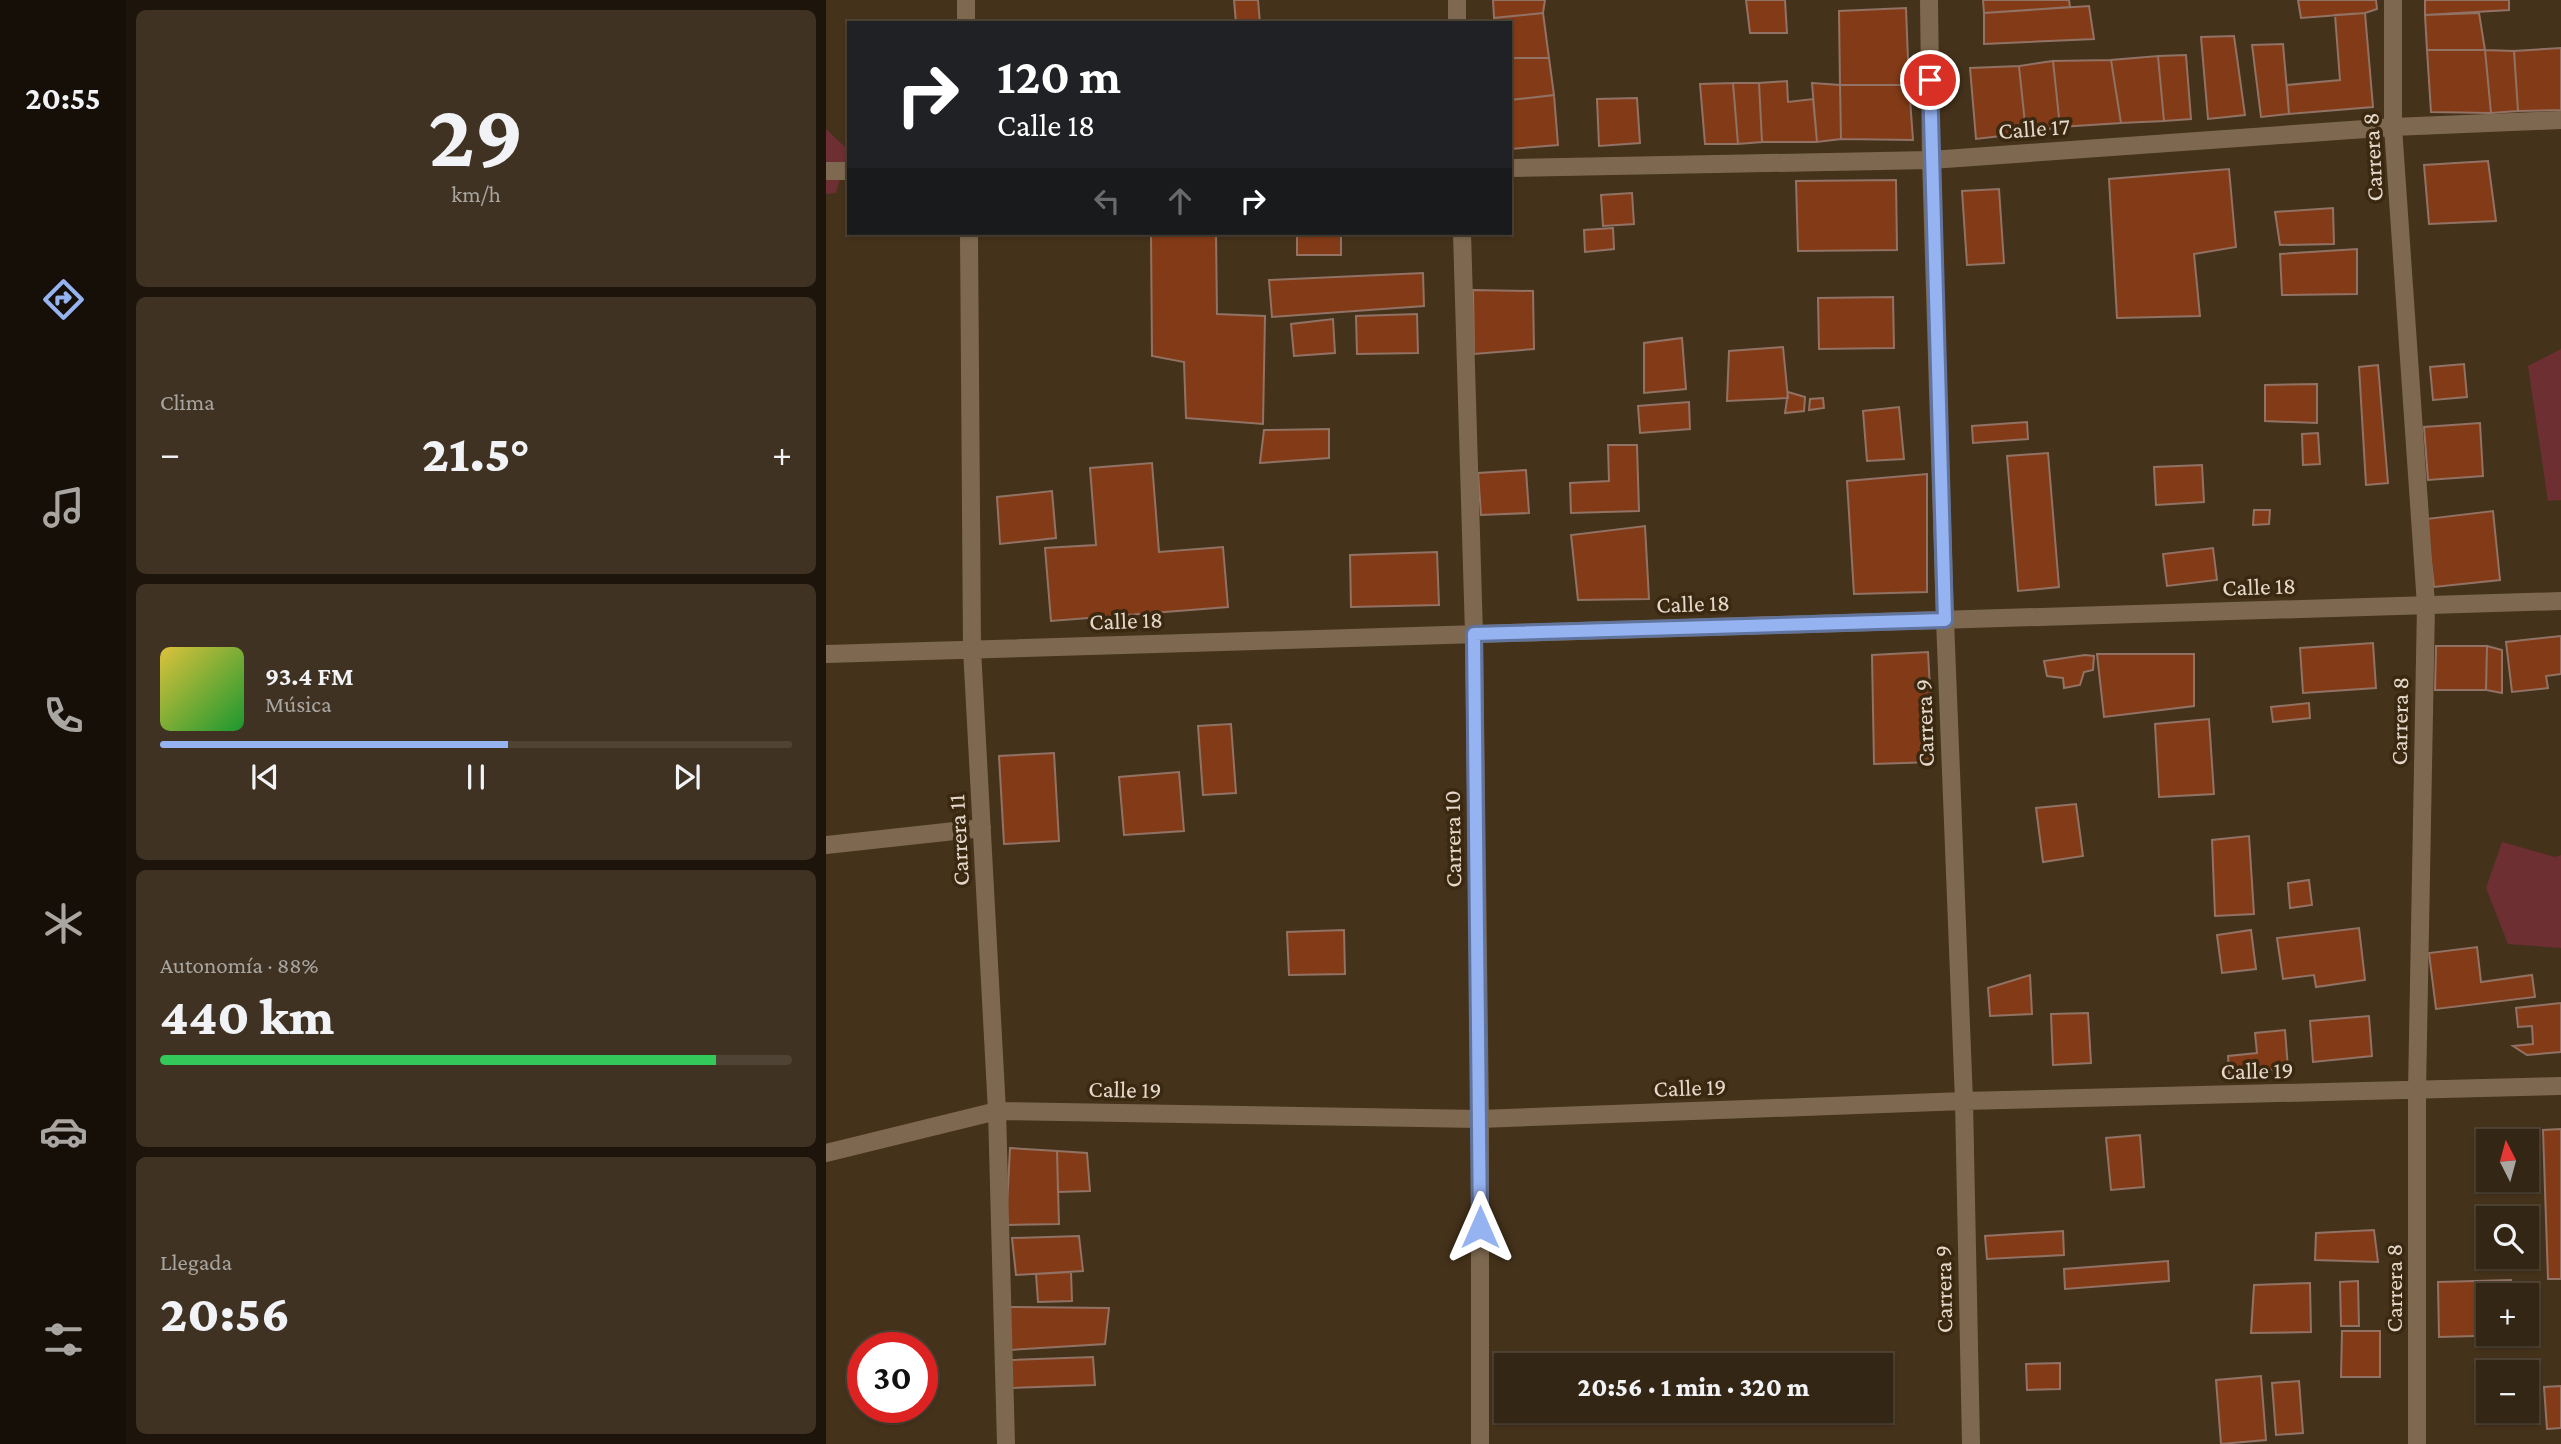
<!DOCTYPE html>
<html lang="es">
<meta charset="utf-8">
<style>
:root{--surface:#342614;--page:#3f3222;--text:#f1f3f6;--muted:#a9a5a0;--line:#4e4334;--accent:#95b2f1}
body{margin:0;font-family:"Crimson Pro",serif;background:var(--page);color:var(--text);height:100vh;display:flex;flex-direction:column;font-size:26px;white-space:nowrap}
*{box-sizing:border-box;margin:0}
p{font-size:23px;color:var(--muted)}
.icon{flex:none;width:38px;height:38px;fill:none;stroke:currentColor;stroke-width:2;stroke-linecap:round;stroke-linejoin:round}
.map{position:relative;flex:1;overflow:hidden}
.details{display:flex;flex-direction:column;gap:10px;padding:10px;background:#1d150b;width:700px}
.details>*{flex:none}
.banner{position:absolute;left:21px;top:21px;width:665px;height:214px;border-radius:0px;box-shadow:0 2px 5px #0004,0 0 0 2px var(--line);background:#202124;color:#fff;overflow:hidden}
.needle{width:46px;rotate:354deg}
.buttons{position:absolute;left:1650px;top:1129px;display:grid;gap:14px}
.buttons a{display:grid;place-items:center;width:63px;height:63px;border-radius:0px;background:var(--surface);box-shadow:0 2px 5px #0004,0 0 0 2px var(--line);font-size:35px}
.speed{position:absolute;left:21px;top:1332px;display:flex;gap:14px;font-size:35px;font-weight:700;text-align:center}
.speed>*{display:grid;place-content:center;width:91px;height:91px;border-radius:50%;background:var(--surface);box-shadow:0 2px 5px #0004,0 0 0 2px var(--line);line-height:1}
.speed .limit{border:10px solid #d22;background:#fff;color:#111}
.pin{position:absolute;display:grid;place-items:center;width:60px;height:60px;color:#fff;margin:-30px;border:4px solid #fff;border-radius:50%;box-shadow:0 2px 7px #0007}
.me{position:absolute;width:77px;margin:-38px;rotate:0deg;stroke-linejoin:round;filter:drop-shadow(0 0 5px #0008)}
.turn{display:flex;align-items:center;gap:24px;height:147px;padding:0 35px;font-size:32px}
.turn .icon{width:91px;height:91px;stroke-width:2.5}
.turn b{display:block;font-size:49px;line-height:60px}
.lanes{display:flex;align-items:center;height:66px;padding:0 35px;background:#0003;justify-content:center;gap:35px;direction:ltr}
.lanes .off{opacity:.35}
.big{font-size:52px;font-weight:800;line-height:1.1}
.details .tile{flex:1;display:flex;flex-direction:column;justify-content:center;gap:10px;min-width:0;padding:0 24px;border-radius:10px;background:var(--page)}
.details .dial{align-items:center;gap:0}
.dial b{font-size:91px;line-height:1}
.song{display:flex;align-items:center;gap:21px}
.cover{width:84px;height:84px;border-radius:10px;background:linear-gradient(135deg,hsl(50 70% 55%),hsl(130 70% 35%))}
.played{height:7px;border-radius:4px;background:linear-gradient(90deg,var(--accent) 55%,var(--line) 55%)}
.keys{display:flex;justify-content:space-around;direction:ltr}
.heat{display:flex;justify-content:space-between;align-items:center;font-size:38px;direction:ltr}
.charge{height:10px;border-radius:5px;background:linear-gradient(90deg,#34c759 88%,var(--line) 0)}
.trip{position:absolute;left:668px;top:1353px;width:399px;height:70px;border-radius:0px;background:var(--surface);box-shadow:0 2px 5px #0004,0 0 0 2px var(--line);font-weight:800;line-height:70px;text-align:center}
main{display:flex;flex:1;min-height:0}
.dock{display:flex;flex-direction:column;width:126px;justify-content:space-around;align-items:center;background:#150f08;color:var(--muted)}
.dock .icon{width:49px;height:49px}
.dock .current{color:var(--accent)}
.dock b{font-size:32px;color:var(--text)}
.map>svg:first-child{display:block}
</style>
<main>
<nav class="dock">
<b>20:55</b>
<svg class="icon current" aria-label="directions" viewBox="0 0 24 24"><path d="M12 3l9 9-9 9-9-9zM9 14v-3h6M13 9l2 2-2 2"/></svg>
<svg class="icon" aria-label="music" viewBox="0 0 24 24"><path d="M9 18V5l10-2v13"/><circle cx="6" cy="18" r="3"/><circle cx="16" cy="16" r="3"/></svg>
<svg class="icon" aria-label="phone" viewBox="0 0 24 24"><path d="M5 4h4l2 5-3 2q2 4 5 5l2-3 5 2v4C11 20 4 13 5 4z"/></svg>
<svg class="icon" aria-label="climate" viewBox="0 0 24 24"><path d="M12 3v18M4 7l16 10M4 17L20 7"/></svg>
<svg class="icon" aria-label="car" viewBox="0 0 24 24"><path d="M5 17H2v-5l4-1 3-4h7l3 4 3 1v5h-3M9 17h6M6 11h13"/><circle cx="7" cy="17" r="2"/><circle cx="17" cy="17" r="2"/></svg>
<svg class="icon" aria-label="filters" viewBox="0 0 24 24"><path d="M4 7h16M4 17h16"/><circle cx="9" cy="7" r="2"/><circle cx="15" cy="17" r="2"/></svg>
</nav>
<section class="details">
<div class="tile dial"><b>29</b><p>km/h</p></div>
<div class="tile"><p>Clima</p>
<div class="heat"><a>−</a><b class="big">21.5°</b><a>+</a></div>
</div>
<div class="tile">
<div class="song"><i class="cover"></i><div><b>93.4 FM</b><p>Música</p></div></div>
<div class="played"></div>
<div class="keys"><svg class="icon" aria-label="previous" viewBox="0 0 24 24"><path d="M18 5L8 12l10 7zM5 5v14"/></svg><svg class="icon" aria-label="pause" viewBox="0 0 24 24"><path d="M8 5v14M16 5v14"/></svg><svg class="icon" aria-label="next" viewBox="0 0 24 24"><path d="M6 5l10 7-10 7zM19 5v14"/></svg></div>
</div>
<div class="tile"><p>Autonomía · 88%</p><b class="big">440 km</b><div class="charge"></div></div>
<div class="tile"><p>Llegada</p><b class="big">20:56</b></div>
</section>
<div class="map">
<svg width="1735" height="1444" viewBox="0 0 1735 1444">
<rect width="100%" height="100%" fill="#45321b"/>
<path fill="#6d2f32" d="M0,129L22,150L10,193L0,194Z
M1735,349V500L1722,501L1702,366Z
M1676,842L1729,857L1735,855V948L1682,944L1660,888Z"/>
<path fill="#833b17" stroke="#917264" stroke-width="2" d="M408,0H432L434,23H410Z
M667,0H719L717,13L668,18Z
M920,0H959L961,33H924Z
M1157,0H1243L1244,7L1158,13Z
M1472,0H1550L1551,9L1539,13L1475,18Z
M1599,0H1683V10L1599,15Z
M1263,6L1268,39L1158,44V13Z
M1080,8L1083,85H1014L1013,11Z
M717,13L723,58H684V23H668V18Z
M1539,13L1547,107L1463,114L1461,85L1514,80L1509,15Z
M1653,13L1659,50H1601L1599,15Z
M1408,36L1419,115L1382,119L1375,37Z
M1457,44L1463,114L1435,117L1426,45Z
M1735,48V110L1692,111L1688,51Z
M1601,50H1659L1665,113L1605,112Z
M1659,50L1688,51L1692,111L1665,113Z
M1360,55L1365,119L1338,121L1332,56Z
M1332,56L1338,121L1295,123L1285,60Z
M684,58H723L728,95L684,100Z
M1285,60L1295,123L1234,127L1227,61Z
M1227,61L1234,127L1200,133L1193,66Z
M1193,66L1200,133L1150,139L1144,68Z
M961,81L962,102L987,99L991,142H936L933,83Z
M907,83L912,144H879L874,84Z
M907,83H933L936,142L912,144Z
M986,83L1014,85L1015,139L991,142Z
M1014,85H1083L1087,140L1015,139Z
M728,95L732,145L684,149V100Z
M811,98L814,143L773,146L771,99Z
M1662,161L1670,221L1603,224L1598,165Z
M1403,169L1410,247L1368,254L1374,316L1291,318L1283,179Z
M1070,180L1071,250L972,251L970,181Z
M1173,189L1178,263L1141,265L1136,191Z
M806,193L808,224L777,226L775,195Z
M1507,208L1508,244L1454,245L1449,212Z
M787,228L788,249L759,252L758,230Z
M325,233H390L391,314L439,316L437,424L360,418L358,362L326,356Z
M471,233H515V255H471Z
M1531,249V294L1456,295L1454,254Z
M597,273L598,306L446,317L443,280Z
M647,290L707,291L708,349L648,354Z
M1067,297L1068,348L993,349L992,298Z
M591,314L592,353L531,354L530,316Z
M507,319L509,353L468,356L465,324Z
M856,338L860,389L818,393V343Z
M957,347L962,398L901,401L903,351Z
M1638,364L1641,397L1607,400L1604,367Z
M1552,365L1562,483L1540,485L1533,367Z
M1491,384V423L1439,421V385Z
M962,392L979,397L978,411L959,413Z
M997,398L998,408L983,410L984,399Z
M863,402L864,429L814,433L812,406Z
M1073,407L1078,459L1041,461L1037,411Z
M1201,422L1202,439L1147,443L1146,426Z
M1654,423L1657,476L1602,480L1598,427Z
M503,429V458L434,463L438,430Z
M1492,433L1494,464L1477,465L1476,434Z
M782,445H811L813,511L745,513L744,483L783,481Z
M1222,453L1233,587L1192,591L1181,456Z
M326,463L333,552L397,547L402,607L225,621L219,548L270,545L264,468Z
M1376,465L1378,502L1330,505L1328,467Z
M700,470L703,513L655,515L652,473Z
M1101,474V592L1028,594L1021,481Z
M226,491L230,538L174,544L171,497Z
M1428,510H1444L1443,524L1427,525Z
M1667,511L1674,580L1608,587L1600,519Z
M819,526L823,599L752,600L745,535Z
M1387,548L1391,580L1341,586L1337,554Z
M611,552L613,605L525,607L524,555Z
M1735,636V674L1720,676L1722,688L1686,692L1680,642Z
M1547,643L1550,688L1477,693L1474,648Z
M1610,646H1661L1660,690H1609Z
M1661,646L1676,650V693L1660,690Z
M1102,652L1108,762L1048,764L1046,655Z
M1271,654H1368V706L1278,717Z
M1259,655L1268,656L1267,670L1258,672L1254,685L1238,688L1237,678L1221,676L1218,661Z
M1483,703L1484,718L1447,722L1445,707Z
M1383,719L1388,794L1333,797L1329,724Z
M405,724L410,793L377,795L372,726Z
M228,753L233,841L178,844L173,756Z
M353,772L358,831L298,835L293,777Z
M1250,804L1257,856L1217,862L1210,808Z
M1423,836L1428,914L1389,916L1386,840Z
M1483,880L1486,905L1464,908L1462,883Z
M1533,928L1539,980L1490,987L1488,975L1457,979L1451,938Z
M518,930L519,974L463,975L461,932Z
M1425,930L1430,969L1396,973L1391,935Z
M1651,947L1655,982L1706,975L1709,997L1610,1009L1603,953Z
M1204,975L1206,1014L1164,1016L1162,988Z
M1735,1003V1052L1701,1055L1687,1046L1707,1044L1706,1026L1692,1027L1690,1008Z
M1262,1013L1265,1063L1227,1065L1225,1014Z
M1543,1016L1546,1056L1487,1062L1484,1021Z
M1459,1030L1462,1068L1403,1073L1402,1056L1431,1053L1429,1033Z
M1735,1129V1279H1722L1717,1130Z
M1314,1135L1318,1187L1285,1190L1280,1138Z
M184,1148L231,1151L233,1224L180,1225Z
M231,1151L261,1153L264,1191L232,1192Z
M1548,1230L1552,1262L1489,1260L1490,1233Z
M1237,1231L1238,1255L1161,1259L1159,1236Z
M253,1236L257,1271L190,1275L186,1238Z
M1342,1261L1343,1281L1239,1289L1238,1269Z
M245,1272L246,1301L212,1302L210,1274Z
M1685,1280V1295H1662V1334L1686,1335L1613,1337L1612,1282Z
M1532,1281L1533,1326H1515L1514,1282Z
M1484,1283L1485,1332L1425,1333L1428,1285Z
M182,1307L283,1308L279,1344L184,1350Z
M1516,1331H1554V1377H1515Z
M267,1357L269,1385L185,1388L184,1360Z
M1234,1363V1389L1201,1390L1200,1364Z
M1435,1376L1440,1440L1395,1444L1390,1380Z
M1473,1381L1477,1433L1450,1435L1446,1383Z
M1735,1386V1428L1721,1429L1718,1387Z"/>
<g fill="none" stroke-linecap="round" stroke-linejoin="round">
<path stroke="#7e6950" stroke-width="18" d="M140,0V23
M631,0V23
M1103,0L1105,160L1119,620L1138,1101L1145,1444
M1567,0V127L1600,605L1591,1091V1444
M684,168L1105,160L1567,127L1735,120
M0,171H23
M143,233L146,649L171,1111L180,1444
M636,233L648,634L654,1119V1444
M0,654L1735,601
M0,845L156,828
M0,1153L171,1111L654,1119L1138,1101L1735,1086"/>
</g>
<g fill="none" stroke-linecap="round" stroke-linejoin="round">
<g stroke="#61749d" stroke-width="18">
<path id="route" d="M654,1227L648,634L1119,620L1104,80"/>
</g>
<use href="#route" stroke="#95b2f1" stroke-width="12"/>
</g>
<g text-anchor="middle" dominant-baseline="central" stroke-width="7" stroke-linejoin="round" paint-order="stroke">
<g font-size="24" fill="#e5d9cb" stroke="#3a2811">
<text transform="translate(1208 128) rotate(-4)">Calle 17</text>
<text transform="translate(1546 157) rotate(-93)">Carrera 8</text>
<text transform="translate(1433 586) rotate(-2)">Calle 18</text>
<text transform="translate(867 603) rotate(-2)">Calle 18</text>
<text transform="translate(300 620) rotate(-2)">Calle 18</text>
<text transform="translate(1573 721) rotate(-89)">Carrera 8</text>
<text transform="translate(1098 723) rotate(-92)">Carrera 9</text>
<text transform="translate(626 839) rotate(-91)">Carrera 10</text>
<text transform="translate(132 840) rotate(-93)">Carrera 11</text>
<text transform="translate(1431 1070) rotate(-1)">Calle 19</text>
<text transform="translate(864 1087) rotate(-2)">Calle 19</text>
<text transform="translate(299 1089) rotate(1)">Calle 19</text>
<text transform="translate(1567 1288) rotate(-90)">Carrera 8</text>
<text transform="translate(1117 1289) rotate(-91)">Carrera 9</text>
</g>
</g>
</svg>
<div class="buttons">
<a><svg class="needle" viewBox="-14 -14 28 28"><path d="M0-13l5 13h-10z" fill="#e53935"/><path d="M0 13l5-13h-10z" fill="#a9a5a0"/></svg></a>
<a><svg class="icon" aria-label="search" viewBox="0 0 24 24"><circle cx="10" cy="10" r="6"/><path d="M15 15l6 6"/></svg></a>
<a>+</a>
<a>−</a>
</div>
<div class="speed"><div class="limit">30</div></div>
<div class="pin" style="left:1104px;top:80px;background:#d93025"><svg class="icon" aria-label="arrive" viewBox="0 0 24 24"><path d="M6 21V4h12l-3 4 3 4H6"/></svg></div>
<svg class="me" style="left:654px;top:1227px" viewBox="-20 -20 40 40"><path d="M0-17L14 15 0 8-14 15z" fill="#95b2f1" stroke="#fff" stroke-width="4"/></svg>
<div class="trip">20:56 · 1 min · 320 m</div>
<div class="banner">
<div class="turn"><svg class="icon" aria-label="right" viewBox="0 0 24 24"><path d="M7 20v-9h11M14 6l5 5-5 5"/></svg><div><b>120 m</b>Calle 18</div></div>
<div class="lanes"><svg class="icon off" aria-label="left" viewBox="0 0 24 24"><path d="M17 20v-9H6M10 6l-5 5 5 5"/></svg><svg class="icon off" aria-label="ahead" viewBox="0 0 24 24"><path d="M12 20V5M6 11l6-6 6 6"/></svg><svg class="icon" aria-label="right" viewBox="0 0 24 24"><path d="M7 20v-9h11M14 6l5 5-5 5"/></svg></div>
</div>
</div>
</main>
